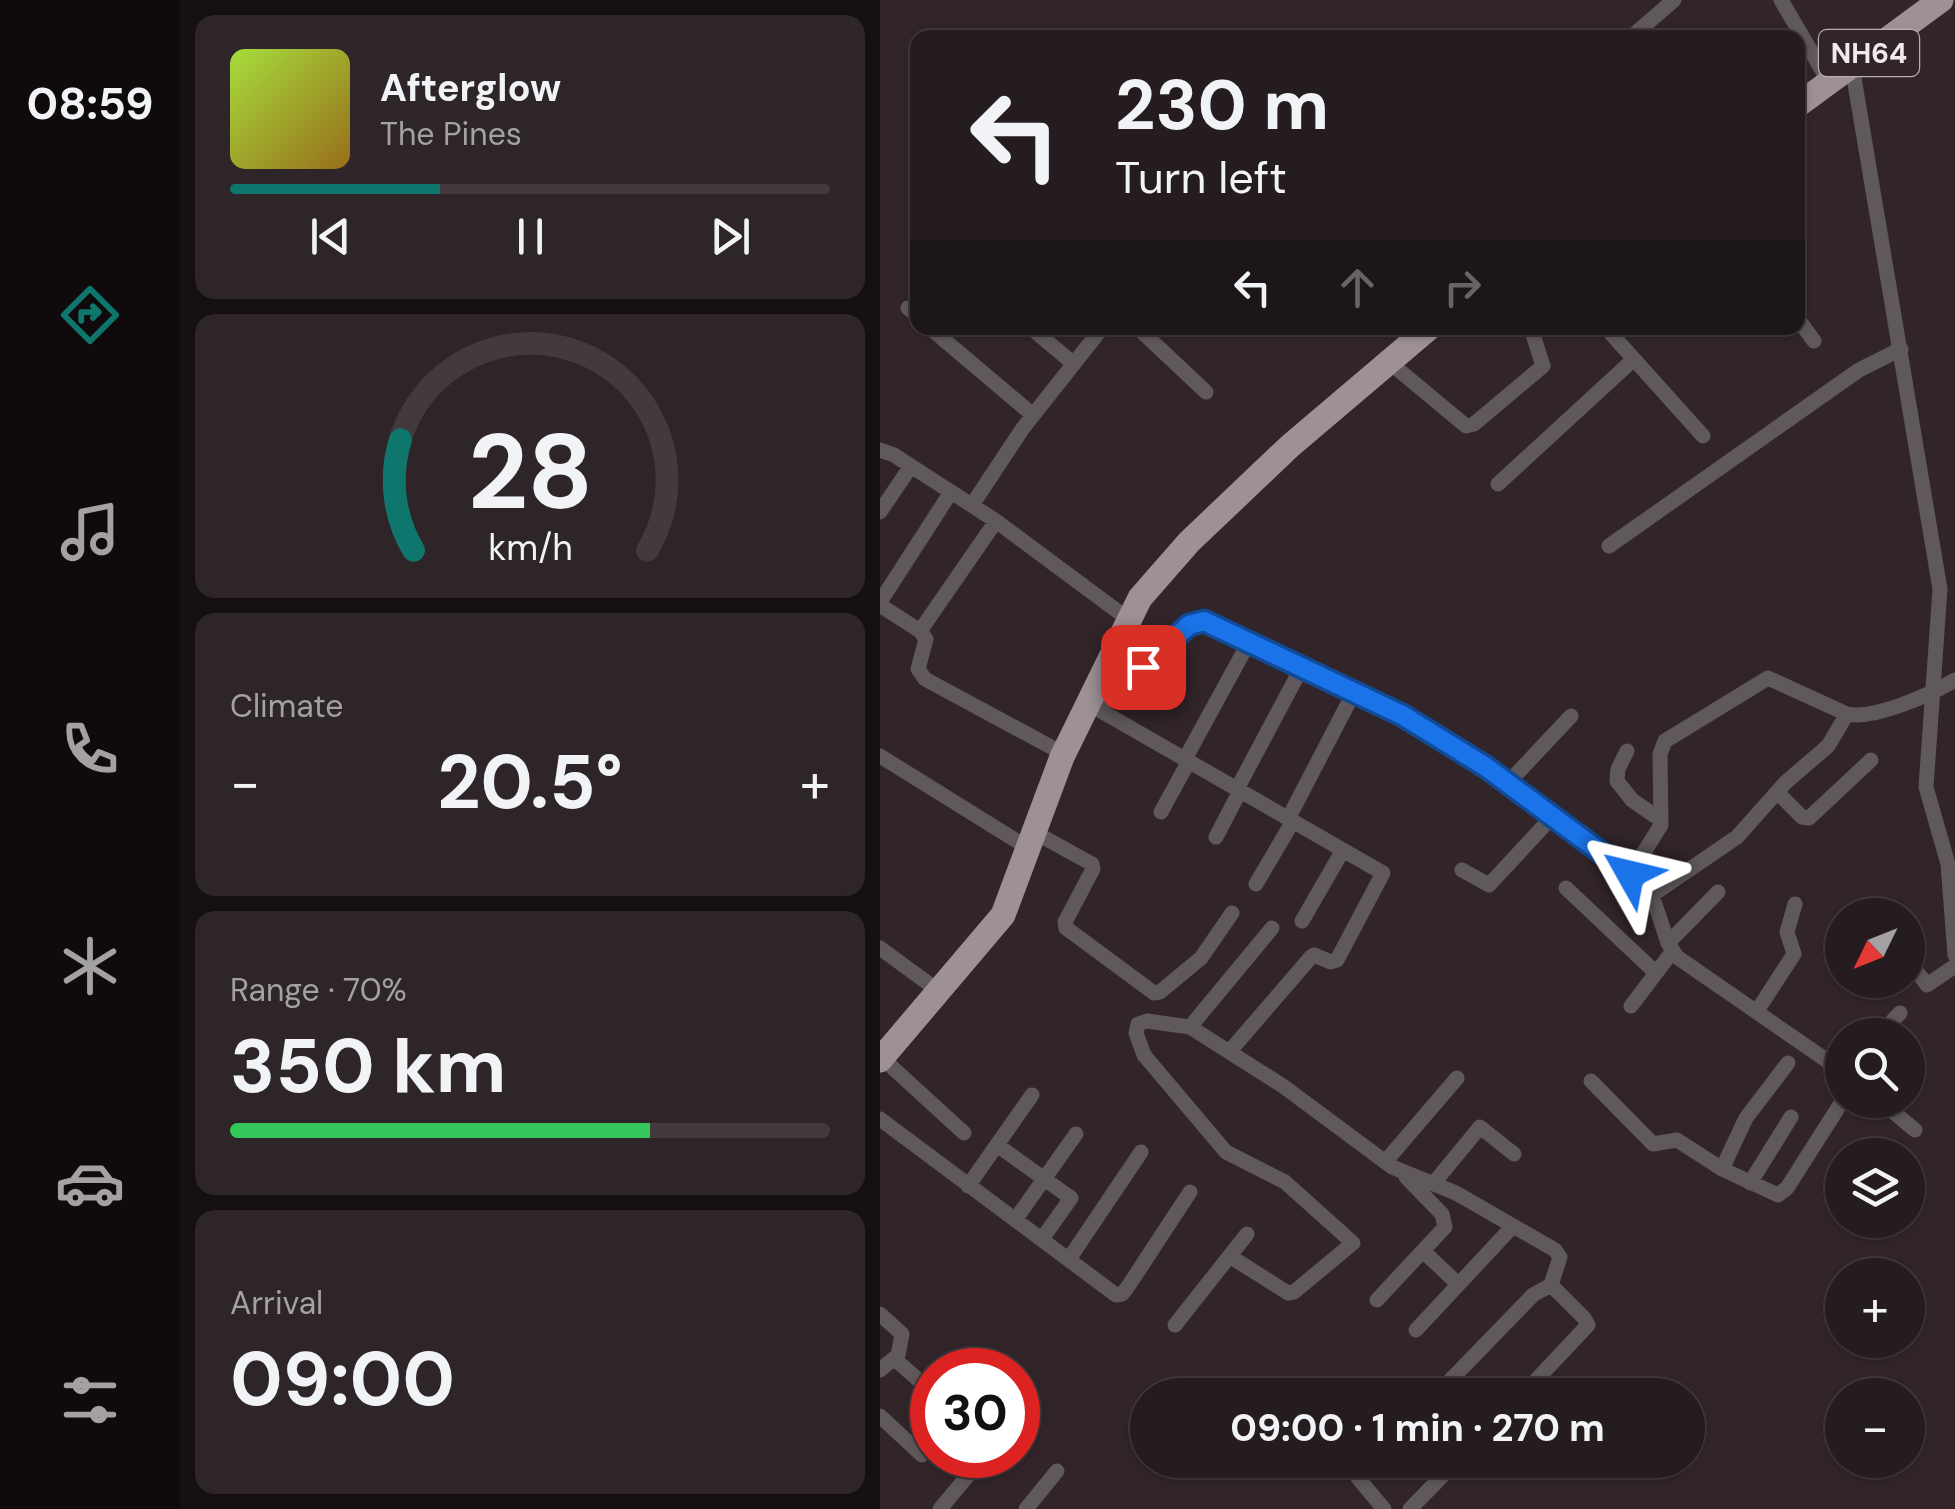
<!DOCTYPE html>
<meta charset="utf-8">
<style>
:root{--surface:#251c1f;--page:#2d2528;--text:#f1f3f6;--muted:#a3a1a4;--line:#423a3d;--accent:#0f766e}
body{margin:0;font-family:"DM Sans",sans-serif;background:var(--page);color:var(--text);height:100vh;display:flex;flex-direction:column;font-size:38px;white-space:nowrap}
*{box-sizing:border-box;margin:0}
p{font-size:32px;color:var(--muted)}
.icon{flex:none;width:55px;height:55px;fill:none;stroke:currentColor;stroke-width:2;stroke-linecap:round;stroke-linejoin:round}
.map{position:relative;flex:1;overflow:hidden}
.drawer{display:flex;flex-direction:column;gap:15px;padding:15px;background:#140f11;width:700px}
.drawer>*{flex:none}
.guide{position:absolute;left:30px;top:30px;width:895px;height:305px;border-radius:20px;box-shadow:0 2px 8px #0004,0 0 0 2px var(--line);background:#251c1f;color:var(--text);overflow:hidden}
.needle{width:65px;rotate:227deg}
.fabs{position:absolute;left:945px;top:898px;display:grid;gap:20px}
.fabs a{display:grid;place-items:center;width:100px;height:100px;border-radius:50%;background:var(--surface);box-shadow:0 2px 8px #0004,0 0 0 2px var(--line);font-size:50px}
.speed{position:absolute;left:30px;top:1348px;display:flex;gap:20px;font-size:50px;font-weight:700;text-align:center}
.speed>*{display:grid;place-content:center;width:130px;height:130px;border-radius:50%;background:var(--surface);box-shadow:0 2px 8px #0004,0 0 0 2px var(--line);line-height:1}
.speed .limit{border:15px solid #d22;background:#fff;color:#111}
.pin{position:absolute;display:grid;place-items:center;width:85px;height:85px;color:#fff;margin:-42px;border-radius:20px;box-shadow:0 5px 15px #0006}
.me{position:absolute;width:110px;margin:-55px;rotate:307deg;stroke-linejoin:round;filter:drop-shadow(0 0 8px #0008)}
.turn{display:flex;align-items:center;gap:35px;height:210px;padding:0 40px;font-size:45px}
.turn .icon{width:130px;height:130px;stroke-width:2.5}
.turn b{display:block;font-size:70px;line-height:85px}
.lanes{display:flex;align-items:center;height:95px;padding:0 40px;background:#0003;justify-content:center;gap:50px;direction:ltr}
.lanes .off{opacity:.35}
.big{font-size:75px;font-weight:700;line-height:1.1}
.drawer .widget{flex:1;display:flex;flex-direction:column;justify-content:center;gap:15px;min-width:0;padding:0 35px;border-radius:20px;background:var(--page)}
.drawer .dial{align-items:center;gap:0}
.dial svg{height:260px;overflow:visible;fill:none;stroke:var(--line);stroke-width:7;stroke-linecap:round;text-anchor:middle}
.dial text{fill:var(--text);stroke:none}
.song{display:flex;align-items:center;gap:30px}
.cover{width:120px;height:120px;border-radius:15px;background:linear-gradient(135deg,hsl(80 70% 55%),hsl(40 70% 35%))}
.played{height:10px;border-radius:5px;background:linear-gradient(90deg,var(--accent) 35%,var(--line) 35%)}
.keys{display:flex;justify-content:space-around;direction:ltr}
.heat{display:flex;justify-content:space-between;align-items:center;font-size:55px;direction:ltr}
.charge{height:15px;border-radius:8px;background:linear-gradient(90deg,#34c759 70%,var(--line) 0)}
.trip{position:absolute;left:250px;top:1378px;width:575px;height:100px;border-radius:50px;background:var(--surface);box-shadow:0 2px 8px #0004,0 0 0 2px var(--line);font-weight:700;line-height:100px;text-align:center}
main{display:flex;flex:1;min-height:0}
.tab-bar{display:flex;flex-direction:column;width:180px;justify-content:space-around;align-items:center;background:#0f0b0c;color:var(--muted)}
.tab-bar .icon{width:70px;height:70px}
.tab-bar .on{color:var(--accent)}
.tab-bar b{font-size:45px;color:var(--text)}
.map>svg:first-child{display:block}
</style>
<main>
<nav class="tab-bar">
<b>08:59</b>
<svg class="icon on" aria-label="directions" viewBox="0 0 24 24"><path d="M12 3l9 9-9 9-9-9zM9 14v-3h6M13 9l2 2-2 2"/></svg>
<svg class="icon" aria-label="music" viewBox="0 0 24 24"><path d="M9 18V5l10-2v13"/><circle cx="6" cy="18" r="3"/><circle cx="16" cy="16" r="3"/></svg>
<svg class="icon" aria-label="phone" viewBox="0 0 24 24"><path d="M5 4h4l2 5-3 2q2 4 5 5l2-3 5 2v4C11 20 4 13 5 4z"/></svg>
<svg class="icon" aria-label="climate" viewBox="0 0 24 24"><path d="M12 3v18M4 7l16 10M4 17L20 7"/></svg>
<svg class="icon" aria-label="car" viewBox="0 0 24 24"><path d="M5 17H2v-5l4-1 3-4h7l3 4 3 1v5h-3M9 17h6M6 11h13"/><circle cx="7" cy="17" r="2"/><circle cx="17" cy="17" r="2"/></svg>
<svg class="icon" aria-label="filters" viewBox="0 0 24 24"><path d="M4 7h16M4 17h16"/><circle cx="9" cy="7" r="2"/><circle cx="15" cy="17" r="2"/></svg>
</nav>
<section class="drawer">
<div class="widget">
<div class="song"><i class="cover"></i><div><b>Afterglow</b><p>The Pines</p></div></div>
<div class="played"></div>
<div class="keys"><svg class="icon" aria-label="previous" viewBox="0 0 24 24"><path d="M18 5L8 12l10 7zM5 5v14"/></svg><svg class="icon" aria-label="pause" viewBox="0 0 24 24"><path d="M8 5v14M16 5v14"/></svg><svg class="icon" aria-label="next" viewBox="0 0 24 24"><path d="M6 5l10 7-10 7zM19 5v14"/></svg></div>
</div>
<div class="widget dial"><svg viewBox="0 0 100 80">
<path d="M14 69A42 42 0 1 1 86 69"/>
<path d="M14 69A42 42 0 0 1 10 35" stroke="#0f766e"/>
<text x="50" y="56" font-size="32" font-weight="700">28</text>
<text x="50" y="72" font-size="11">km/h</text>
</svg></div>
<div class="widget"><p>Climate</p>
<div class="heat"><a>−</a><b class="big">20.5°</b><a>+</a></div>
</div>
<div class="widget"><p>Range · 70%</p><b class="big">350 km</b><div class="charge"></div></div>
<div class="widget"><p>Arrival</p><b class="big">09:00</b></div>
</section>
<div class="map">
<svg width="1075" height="1509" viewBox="0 0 1075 1509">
<rect width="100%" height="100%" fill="#312529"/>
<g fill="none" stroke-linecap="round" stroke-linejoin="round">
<path stroke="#5f595b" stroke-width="15" d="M901,0L949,82
M750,38L794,0
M972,66L1060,589L1046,787L1068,864L1075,955
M28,308L38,316
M918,319L934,341
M50,328L153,415
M151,328L194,364
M258,328L326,392
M726,328L823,436
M509,362L586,426L594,424L663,366L651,328
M0,450L14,455L116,521L248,619
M618,484L754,359
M92,505L143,428L222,328
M0,512L31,466
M729,546L979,370L1021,349
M0,602L71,492
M0,605L40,631L46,639L38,669L45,679L184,754
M40,631L116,521
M209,704L503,873L457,960L451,962L434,955L431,957L350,1051
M218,708L309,625L324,621L510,709L606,767L751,873L772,895L788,943L797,957L962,1071
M747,751L738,769L737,781L752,800L781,820
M0,756L148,848
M305,759L369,642
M628,783L691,716
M357,789L422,667
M897,792L922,817L929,818L991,760
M281,812L309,761
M408,819L474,692
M154,832L212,864L213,869L185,922L186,928L274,993L280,992L321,958L352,913
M336,837L360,791
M582,870L609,885L673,816
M751,873L781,825L780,754L785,741L888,678L967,714
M376,884L413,821
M686,888L776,973
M772,895L857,837L906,782L948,746L967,714C994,720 1052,694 1075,680
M992,910L995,915
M422,921L463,850
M788,943L838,892
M0,948L60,992
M1028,960L1047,985L1075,966
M751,1006L792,952
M877,1011L914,954L907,932L915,904
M310,1027L392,928
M999,1035L1020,1013
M2,1058L84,1133
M711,1081L773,1144L797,1140L842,1169L898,1195L907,1188L963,1100
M999,1100L1035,1130
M0,1119L236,1295L242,1294L247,1288L310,1192
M117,1145L191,1198L162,1239
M505,1162L577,1078
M842,1169L866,1118L908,1063
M870,1183L911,1117
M553,1184L600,1127L634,1154
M88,1186L152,1095
M135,1220L196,1134
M543,1251L578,1284
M351,1257L408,1293L414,1292L473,1243L405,1182L346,1152L264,1055L256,1033L258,1024L267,1021L310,1027L403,1086L512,1167L576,1193L675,1250L680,1257L671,1285L704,1318L708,1325L642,1395
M189,1259L261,1152
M497,1300L565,1227L562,1214L526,1177
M0,1314L22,1334L17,1361L52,1392
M295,1325L367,1234
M536,1330L633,1226
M0,1370L17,1356
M572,1378L588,1395
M556,1395L653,1295L671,1285
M0,1416L42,1455
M493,1460L478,1478L504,1509
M60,1509L105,1455
M146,1509L177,1471
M530,1509L578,1460"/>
<path stroke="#9e9195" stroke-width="25" d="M918,105L1061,0
M0,1060L123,915L182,757L260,598L309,542L410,446L549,328"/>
</g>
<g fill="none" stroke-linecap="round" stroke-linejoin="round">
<g stroke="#114b97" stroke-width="25">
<path id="route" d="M263,667L309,625L324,621L522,715L606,767L750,874"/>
</g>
<use href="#route" stroke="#1a73e8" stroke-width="18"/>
</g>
<g text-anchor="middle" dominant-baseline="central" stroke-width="10" stroke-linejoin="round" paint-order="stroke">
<rect fill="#312529" stroke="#b8afb2" stroke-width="2.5" x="939" y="30" width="100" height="46" rx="8"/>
<g font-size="28" font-weight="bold" fill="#f2eaed">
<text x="989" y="53">NH64</text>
</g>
</g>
</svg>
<div class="fabs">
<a><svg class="needle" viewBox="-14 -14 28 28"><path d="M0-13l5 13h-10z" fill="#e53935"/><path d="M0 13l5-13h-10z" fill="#a3a1a4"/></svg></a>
<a><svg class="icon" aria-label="search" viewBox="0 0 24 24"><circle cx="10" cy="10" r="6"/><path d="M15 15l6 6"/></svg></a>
<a><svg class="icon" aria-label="layers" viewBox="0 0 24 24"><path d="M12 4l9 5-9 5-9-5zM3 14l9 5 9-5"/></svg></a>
<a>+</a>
<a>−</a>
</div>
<div class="speed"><div class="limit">30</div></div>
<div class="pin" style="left:263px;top:667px;background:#d93025"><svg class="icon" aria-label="arrive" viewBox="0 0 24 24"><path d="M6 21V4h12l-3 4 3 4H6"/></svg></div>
<svg class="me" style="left:750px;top:874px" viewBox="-20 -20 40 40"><path d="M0-17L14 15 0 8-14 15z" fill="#1a73e8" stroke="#fff" stroke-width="4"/></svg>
<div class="trip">09:00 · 1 min · 270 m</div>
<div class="guide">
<div class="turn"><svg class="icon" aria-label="left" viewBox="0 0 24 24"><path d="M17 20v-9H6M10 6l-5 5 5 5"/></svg><div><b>230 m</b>Turn left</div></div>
<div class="lanes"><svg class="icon" aria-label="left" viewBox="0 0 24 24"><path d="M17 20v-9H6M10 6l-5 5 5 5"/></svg><svg class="icon off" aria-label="ahead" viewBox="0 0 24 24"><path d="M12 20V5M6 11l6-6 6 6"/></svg><svg class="icon off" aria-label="right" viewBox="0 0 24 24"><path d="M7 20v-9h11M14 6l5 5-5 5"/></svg></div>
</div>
</div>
</main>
